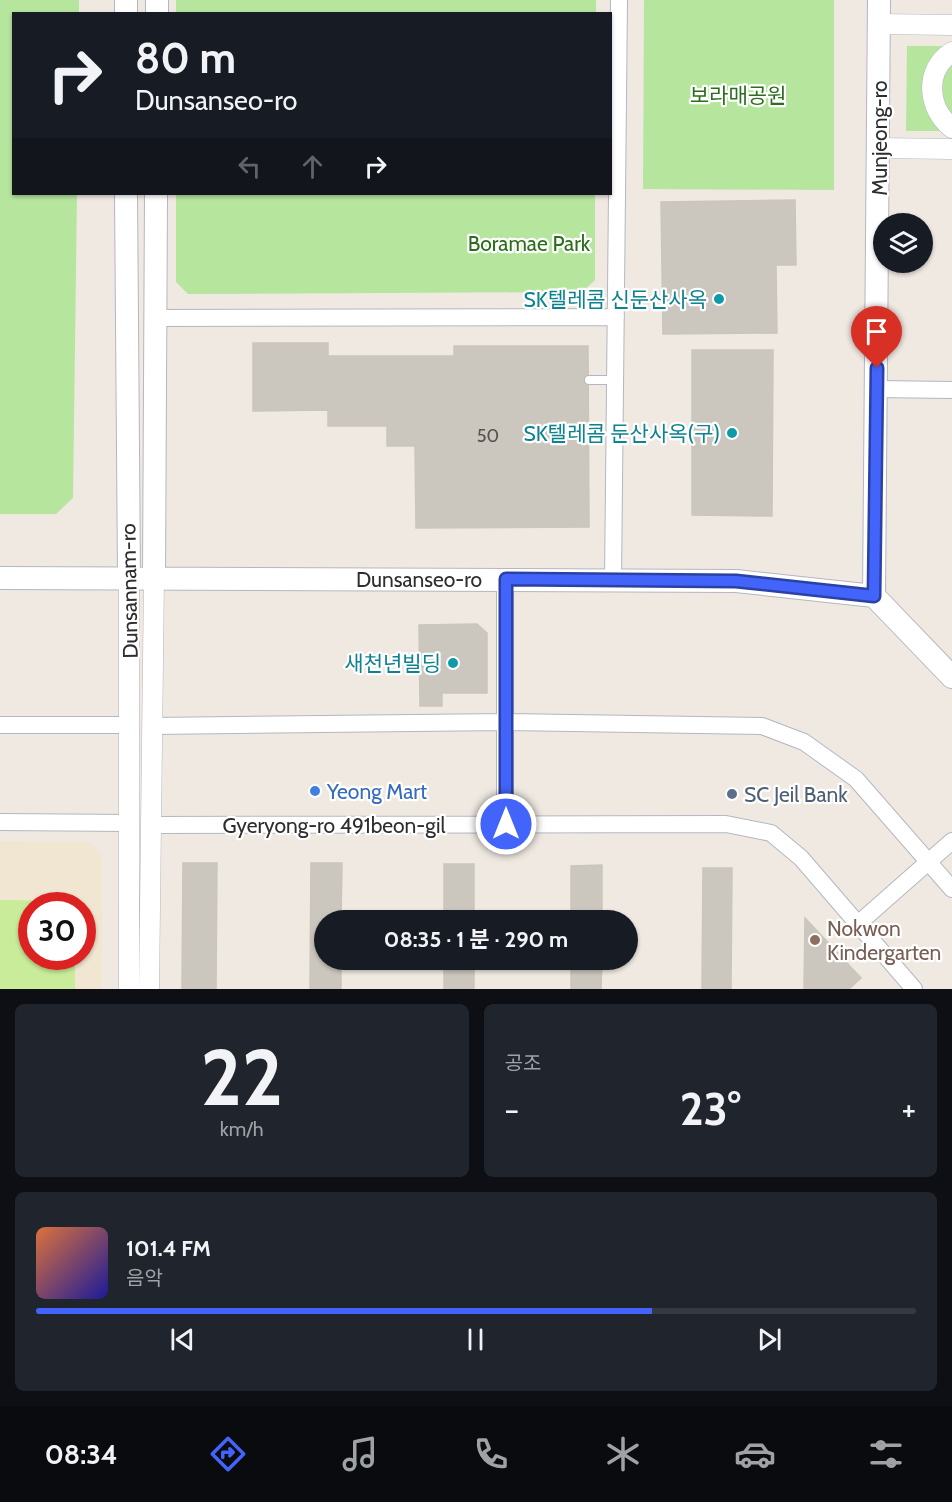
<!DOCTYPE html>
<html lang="ko">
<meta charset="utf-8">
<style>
:root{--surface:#171b24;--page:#20242c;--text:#f1f3f6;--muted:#9ea1a6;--line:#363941;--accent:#4264fb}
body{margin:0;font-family:Cabin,"Noto Sans KR",sans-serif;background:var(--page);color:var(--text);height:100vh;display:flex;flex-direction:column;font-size:22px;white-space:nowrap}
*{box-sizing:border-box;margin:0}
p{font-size:20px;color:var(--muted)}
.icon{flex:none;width:33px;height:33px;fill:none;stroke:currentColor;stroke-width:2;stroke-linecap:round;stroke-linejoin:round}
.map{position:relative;height:989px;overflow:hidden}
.sheet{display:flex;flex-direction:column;gap:15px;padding:15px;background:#0d0f14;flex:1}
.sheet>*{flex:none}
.hud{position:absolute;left:12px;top:12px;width:600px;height:183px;border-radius:0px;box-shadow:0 2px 4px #0004;background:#171b24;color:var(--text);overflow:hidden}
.tools{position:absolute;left:873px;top:213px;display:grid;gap:12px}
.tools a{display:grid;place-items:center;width:60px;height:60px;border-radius:50%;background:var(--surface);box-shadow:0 2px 4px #0004;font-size:30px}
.speed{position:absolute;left:18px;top:892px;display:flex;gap:12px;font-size:30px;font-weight:700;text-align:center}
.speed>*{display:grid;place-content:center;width:78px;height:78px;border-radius:50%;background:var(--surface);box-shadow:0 2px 4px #0004;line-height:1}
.speed .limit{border:9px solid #d22;background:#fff;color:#111}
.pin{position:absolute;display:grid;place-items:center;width:51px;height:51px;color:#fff;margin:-62px -26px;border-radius:50% 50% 50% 0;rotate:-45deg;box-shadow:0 0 6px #0007}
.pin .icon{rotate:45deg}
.me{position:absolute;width:66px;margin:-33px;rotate:0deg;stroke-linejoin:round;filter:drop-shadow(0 0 4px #0008)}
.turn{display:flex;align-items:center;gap:21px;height:126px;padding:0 24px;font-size:27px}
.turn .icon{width:78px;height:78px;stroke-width:2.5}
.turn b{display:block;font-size:42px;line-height:51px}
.lanes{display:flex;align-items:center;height:57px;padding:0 24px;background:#0003;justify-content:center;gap:30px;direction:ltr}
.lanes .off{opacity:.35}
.big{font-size:45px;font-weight:700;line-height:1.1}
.sheet .card{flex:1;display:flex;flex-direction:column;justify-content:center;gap:9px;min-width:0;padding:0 21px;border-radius:9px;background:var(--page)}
.sheet .dial{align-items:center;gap:0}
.dial b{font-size:78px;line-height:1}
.song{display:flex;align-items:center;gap:18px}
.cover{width:72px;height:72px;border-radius:9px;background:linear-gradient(135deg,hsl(20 70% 55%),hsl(240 70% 35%))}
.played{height:6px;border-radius:3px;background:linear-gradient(90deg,var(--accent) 70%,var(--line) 70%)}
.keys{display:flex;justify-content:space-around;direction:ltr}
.heat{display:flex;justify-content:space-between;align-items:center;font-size:33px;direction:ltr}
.sheet .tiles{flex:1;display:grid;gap:15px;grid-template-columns:1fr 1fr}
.card:last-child{grid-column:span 2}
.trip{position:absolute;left:314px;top:910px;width:324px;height:60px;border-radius:30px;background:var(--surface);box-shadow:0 2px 4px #0004;font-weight:700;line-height:60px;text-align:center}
.dock{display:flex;height:96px;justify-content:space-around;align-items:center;background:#090b0e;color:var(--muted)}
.dock .icon{width:42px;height:42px}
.dock .on{color:var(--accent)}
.dock b{font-size:27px;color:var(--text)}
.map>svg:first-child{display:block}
</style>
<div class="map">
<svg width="952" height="989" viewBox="0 0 952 989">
<rect width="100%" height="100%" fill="#efe9e1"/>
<path fill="#f0e6d1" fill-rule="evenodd" d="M0,841L90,842L102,856V989H0ZM32,906H82V957H32Z"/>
<path fill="#b6e59e" d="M0,0H79V13L14,14V194H77L73,498L56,514H0Z
M176,0H596V13L176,14Z
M644,0H834V190L643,189Z
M907,46H952V131H906Z
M176,194H595V280L582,292L188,294L176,282Z"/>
<path fill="#c9ec9a" d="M0,900L75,901V906H32V957H75V989H0Z"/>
<path fill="#cbc7bf" stroke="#cbc5ba" stroke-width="1.5" d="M795,200L796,265H776L777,333L663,334L661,202Z
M253,343H328V356H454V346H588L589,527L416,528L415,446H387V426H328V410L253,411Z
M692,350H773L772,516L692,515Z
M477,624L487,633V693H442V706H420L419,625Z
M183,863H217L216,989H182Z
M311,863H342L341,921H324V960H341V989H310Z
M444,864H474V921H444Z
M602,865V921H571V866Z
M703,868H732L731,989H702Z
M805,918L861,978L849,989H804Z
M444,960H474V989H444Z
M571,960H602L601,989H571Z"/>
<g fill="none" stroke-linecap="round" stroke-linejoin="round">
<g stroke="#b4b7c1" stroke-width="10">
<path id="service" d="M589,380H615"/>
</g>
<g stroke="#b4b7c1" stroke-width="18">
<path id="minor" d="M155,318L616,317
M876,389L952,390
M505,579V824
M613,581L619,0
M0,725H130
M152,726L505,722L762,726L804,742L856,779L952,889
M0,822L130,823
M151,825L726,824L771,833L801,858L914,989
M859,923L952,841"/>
</g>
<g stroke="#b4b7c1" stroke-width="21">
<path id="tertiary" d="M879,24L952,25
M952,52C924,70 927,108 952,128
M879,148L952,149
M129,577V989
M149,989L154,578"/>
</g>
<g stroke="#b4b7c1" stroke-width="24">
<path id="secondary" d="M126,0V14
M879,0L874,596L952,677
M157,14V0
M126,194L129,577
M0,578L736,581L874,596
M154,578L156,194"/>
</g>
<use href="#service" stroke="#fff" stroke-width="8"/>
<use href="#minor" stroke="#fff" stroke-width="16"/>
<use href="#tertiary" stroke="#fff" stroke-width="20"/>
<use href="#secondary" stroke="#fff" stroke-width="22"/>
</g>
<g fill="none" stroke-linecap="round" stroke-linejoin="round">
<g stroke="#2b41a3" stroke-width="15">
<path id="route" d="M506,824V579L736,581L874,596L877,368"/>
</g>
<use href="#route" stroke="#4264fb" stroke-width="10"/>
</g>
<g fill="#0f9aa8" stroke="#fff" stroke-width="2">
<circle cx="719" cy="299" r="6"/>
<circle cx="732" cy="433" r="6"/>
<circle cx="453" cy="663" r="6"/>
</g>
<circle fill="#3f7fe0" stroke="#fff" stroke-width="2" cx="315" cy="791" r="6"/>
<circle fill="#5c6f8a" stroke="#fff" stroke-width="2" cx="732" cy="794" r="6"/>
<circle fill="#8d6e63" stroke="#fff" stroke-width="2" cx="815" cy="940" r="6"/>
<g text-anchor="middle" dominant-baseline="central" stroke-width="4.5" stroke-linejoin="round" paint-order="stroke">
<g font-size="18" fill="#555452">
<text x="488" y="436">50</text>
</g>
<g font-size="21" fill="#2c6e1b" stroke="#fff">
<text x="738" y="95">보라매공원</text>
<text x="529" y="243">Boramae Park</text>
</g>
<g font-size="21" fill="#2e2e2e" stroke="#fff">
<text transform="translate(879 138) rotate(-90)">Munjeong-ro</text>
<text x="419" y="579">Dunsanseo-ro</text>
<text transform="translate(129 591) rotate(-91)">Dunsannam-ro</text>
<text x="334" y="825">Gyeryong-ro 491beon-gil</text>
</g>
<g font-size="21" fill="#0d838f" stroke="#fff" text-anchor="end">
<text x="707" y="299">SK텔레콤 신둔산사옥</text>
<text x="720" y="433">SK텔레콤 둔산사옥(구)</text>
<text x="441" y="663">새천년빌딩</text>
</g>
<g font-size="21" fill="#366cbe" stroke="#fff" text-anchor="start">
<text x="327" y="791">Yeong Mart</text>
</g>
<g font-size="21" fill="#4e5e75" stroke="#fff" text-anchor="start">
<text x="744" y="794">SC Jeil Bank</text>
</g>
<g font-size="21" fill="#785e54" stroke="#fff" text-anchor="start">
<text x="827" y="928">Nokwon<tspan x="827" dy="24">Kindergarten</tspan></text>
</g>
</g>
</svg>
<div class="tools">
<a><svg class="icon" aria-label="layers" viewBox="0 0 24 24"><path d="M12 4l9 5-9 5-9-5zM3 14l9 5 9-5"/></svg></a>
</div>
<div class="speed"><div class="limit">30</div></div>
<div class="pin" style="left:877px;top:368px;background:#d93025"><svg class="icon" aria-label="arrive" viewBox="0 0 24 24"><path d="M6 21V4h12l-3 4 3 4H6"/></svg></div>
<svg class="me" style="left:506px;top:824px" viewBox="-20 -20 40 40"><circle r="17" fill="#4264fb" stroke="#fff" stroke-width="3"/><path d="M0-11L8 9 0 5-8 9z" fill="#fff"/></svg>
<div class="trip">08:35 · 1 분 · 290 m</div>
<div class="hud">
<div class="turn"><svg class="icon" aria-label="right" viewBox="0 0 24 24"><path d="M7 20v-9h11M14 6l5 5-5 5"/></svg><div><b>80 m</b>Dunsanseo-ro</div></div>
<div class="lanes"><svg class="icon off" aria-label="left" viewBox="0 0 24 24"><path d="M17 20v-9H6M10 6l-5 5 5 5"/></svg><svg class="icon off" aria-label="ahead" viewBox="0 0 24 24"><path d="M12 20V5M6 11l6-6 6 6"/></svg><svg class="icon" aria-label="right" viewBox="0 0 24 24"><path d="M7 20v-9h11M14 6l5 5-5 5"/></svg></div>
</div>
</div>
<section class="sheet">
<div class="tiles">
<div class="card dial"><b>22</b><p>km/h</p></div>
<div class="card"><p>공조</p>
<div class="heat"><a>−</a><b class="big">23°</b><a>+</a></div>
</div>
<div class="card">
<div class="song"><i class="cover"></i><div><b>101.4 FM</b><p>음악</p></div></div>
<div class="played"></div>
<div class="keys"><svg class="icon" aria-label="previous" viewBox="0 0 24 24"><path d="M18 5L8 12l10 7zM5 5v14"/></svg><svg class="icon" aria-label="pause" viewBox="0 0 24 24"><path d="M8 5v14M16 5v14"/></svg><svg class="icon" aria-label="next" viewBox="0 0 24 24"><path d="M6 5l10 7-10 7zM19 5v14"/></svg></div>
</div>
</div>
</section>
<nav class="dock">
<b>08:34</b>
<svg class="icon on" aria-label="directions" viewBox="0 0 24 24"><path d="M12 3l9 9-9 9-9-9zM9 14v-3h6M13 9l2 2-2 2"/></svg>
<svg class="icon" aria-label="music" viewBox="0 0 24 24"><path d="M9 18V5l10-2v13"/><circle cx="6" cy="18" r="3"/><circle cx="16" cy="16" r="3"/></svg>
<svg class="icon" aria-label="phone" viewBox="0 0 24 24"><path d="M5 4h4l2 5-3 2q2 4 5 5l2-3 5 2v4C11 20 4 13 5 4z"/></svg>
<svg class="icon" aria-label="climate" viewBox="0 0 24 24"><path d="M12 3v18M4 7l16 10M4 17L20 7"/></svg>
<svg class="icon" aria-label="car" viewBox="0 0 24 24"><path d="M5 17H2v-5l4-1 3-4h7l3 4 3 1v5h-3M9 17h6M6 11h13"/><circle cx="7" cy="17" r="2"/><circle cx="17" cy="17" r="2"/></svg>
<svg class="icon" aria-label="filters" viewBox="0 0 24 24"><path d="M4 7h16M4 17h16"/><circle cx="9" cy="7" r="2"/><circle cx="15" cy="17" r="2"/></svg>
</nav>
